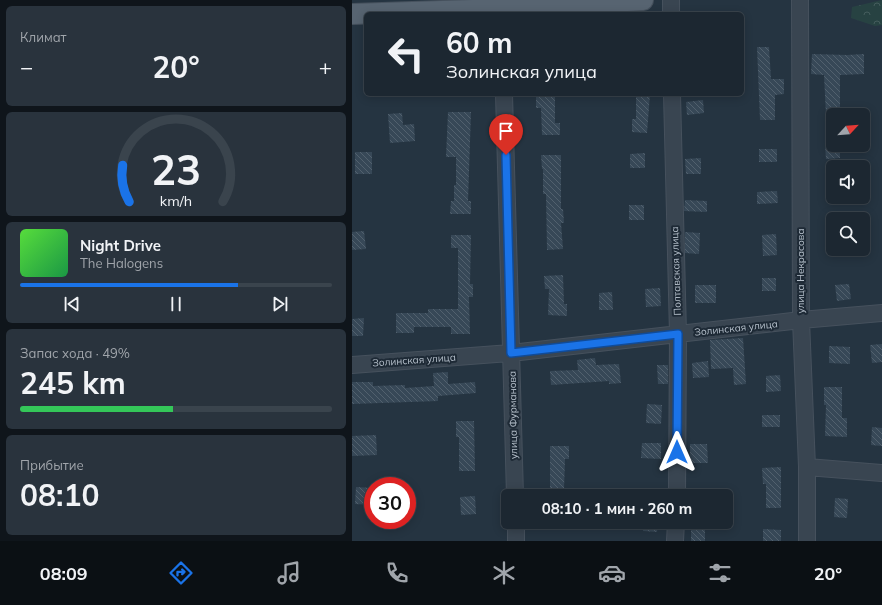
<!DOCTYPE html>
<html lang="ru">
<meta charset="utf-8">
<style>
:root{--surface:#1c2731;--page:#29333d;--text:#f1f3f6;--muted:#a0a5ab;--line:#3a444d;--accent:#1a73e8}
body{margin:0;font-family:Mulish,sans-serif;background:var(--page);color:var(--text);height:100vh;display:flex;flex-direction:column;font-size:15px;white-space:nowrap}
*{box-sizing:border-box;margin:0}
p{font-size:13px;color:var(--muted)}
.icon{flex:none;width:22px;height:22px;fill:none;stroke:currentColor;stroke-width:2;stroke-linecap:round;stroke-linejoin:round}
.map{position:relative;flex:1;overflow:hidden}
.panel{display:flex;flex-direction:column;gap:6px;padding:6px;background:#0f151b;width:352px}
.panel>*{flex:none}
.top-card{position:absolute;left:12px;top:12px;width:380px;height:84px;border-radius:6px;box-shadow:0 2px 10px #0003,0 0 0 1px var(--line);background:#1c2731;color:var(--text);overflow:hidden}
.needle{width:26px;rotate:64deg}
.buttons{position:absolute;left:474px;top:108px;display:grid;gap:8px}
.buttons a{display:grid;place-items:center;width:44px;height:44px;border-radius:6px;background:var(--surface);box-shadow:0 2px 10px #0003,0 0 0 1px var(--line);font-size:20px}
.speed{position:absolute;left:12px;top:477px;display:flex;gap:8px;font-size:20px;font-weight:700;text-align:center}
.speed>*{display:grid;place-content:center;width:52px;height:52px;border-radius:50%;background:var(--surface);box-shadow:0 2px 10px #0003,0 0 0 1px var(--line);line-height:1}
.speed .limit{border:6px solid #d22;background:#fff;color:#111}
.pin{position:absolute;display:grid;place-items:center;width:34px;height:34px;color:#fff;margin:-41px -17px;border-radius:50% 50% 50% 0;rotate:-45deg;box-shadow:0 0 4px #0007}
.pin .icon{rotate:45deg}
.me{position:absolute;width:44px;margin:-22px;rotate:0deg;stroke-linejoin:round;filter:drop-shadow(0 0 3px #0008)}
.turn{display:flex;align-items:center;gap:14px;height:84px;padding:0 16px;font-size:18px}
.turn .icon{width:52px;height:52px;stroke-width:2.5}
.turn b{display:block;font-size:28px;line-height:34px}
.big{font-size:30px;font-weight:700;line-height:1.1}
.panel .widget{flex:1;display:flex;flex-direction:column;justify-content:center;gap:6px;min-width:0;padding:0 14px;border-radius:6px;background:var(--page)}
.panel .dial{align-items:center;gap:0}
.dial svg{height:104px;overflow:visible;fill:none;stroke:var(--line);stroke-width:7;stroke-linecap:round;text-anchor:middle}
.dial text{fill:var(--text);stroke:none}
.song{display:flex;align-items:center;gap:12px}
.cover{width:48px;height:48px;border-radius:6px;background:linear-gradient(135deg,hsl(110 70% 55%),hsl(140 70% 35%))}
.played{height:4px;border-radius:2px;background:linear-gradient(90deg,var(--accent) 70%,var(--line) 70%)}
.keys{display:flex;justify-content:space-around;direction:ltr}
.heat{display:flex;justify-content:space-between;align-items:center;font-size:22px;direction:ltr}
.charge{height:6px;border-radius:3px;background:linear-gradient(90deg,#34c759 49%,var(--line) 0)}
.trip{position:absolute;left:149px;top:489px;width:232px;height:40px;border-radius:6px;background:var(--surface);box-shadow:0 2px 10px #0003,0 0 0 1px var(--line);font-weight:700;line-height:40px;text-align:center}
.dock{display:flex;height:64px;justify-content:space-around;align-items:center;background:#0b1014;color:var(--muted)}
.dock .icon{width:28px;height:28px}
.dock .on{color:var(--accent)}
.dock b{font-size:18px;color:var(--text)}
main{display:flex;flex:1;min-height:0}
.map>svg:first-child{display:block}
</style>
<main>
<section class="panel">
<div class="widget"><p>Климат</p>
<div class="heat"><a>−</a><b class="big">20°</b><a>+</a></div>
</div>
<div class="widget dial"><svg viewBox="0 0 100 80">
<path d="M14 69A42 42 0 1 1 86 69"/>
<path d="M14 69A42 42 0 0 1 9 41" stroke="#1a73e8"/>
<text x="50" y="56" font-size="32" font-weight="700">23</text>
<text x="50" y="72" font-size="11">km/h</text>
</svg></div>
<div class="widget">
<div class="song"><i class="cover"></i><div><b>Night Drive</b><p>The Halogens</p></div></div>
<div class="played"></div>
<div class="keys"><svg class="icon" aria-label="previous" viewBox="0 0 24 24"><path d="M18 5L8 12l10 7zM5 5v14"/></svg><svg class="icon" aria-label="pause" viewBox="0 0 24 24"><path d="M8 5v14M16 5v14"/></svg><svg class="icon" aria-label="next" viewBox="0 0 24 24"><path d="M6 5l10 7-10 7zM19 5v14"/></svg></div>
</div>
<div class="widget"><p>Запас хода · 49%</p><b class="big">245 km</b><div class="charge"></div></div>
<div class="widget"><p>Прибытие</p><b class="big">08:10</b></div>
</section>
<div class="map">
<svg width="530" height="541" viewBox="0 0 530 541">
<defs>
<pattern id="forest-crowns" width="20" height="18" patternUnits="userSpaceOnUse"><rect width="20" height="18" fill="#274242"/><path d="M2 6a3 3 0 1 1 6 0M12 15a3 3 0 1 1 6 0" fill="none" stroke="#445c5c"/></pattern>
<pattern id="building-back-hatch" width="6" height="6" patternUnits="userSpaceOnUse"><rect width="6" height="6" fill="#374857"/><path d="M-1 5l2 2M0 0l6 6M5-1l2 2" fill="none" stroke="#52616e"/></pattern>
</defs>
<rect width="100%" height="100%" fill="#253441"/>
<path fill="url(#forest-crowns)" d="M530,0V25L523,26L499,18L500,7Z"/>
<path fill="url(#building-back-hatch)" d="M405,47H417L419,79H432V94L423,95V120H408Z
M460,54L495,55L512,54V74L488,75V115H474L472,75L459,74Z
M184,94L203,95V123H208V135H190L189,108H184Z
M284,94H298L295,133L280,132V119H284Z
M351,100L352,113L335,115L334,102Z
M96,112H119L116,201H119V214H98L99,201H102V185H104V157H94Z
M50,113L51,125L62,124L63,141L38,143L36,114Z
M473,145H488V158L474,159Z
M407,149H425V162H407Z
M3,152H20V174H3Z
M293,153V168H278V154Z
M189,155H209V209H211L212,223H209L211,249L195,250L194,194H191V169H190Z
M349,158V174H334L333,159Z
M425,191L426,203L405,204V192Z
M333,200L355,201V212L332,211Z
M277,205H292V220H277Z
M12,231L14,249L0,250V232Z
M333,232L348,233L347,254L333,253Z
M424,234L425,255L411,256L410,235Z
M99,235H119L118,284H121V297H117L118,334H99V327H62V333H44V313H76V309H106V248H99Z
M211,275L212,304H215V316L196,315L197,289H193L192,276Z
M410,278H424V291H410Z
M497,284L499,299L485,301L483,285Z
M343,285H364V303H343Z
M308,288L309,306L294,307L293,289Z
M260,292L261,310H247V293Z
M12,318L11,336H0V319Z
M391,338L394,384L382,385L381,368L359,369L358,340Z
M530,344V362L520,363L518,345Z
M477,346L498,347V364L477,363Z
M243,358L244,365L267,364L269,383L257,384V381L199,385L198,371L226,370L225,360Z
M356,361L357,377L341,378L340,363Z
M305,365H316V384H306Z
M96,372V384L123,382L124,393L86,396V401L0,404V382H21V386L53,385V388L82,386L81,373Z
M428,375L429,391L414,392V376Z
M472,387H490V418H495V437L473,436L474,405H472Z
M295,404L310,405L309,424L294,423Z
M410,415H428V427H410Z
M104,421H122L123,471H107V437H104Z
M520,427L530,428V446L519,445Z
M24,435L25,455L0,456V436Z
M290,443H309V459L289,458Z
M338,444H355L356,463H338Z
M198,446H217V459H213L212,489H198Z
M429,467V508H414V484H411L410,468Z
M4,487L21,488V505L3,504Z
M123,496L124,514L109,515L108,497Z
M483,498L496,499L495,518L482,517Z
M292,522L306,523L305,532L291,531Z
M339,529L353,530V541H339Z
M411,529L429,530V541H411Z"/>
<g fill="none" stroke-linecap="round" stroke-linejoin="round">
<g stroke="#46515d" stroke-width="18">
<path id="minor" d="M319,0V14
M448,0L449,320L455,467V541
M152,94L163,496
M320,94L326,334L325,496
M0,365L159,353L449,320L530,313
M455,467L530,473
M164,522V541
M323,541L324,522"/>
</g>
<g stroke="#46515d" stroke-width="22">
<path id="major" d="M0,14L150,9L291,0"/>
</g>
<use href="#minor" stroke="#394551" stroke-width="16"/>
<use href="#major" stroke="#576471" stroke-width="20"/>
</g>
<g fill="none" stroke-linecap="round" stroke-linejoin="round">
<g stroke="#114b97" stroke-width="10">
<path id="route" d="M154,155L159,353L326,334L325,452"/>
</g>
<use href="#route" stroke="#1a73e8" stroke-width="7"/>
</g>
<g text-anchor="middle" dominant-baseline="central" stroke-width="4" stroke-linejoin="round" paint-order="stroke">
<g font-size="10" fill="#b6c0cb" stroke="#1e2a36">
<text transform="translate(324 271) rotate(-92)">Полтавская улица</text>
<text transform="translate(448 271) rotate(-90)">улица Некрасова</text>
<text transform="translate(384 328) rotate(-6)">Золинская улица</text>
<text transform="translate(62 360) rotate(-4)">Золинская улица</text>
<text transform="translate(161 415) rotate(-91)">улица Фурманова</text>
</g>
</g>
</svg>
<div class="buttons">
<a><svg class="needle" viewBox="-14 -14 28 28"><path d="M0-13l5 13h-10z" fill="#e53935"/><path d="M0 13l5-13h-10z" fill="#a0a5ab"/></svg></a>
<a><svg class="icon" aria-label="sound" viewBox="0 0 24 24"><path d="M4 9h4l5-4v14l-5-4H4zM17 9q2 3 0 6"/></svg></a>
<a><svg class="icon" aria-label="search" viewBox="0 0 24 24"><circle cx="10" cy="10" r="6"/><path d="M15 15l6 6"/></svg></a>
</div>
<div class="speed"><div class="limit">30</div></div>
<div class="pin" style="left:154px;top:155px;background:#d93025"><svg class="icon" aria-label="arrive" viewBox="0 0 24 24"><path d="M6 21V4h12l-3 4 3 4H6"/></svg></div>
<svg class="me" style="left:325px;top:452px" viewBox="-20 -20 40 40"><path d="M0-17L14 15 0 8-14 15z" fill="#1a73e8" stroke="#fff" stroke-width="4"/></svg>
<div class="trip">08:10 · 1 мин · 260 m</div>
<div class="top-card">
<div class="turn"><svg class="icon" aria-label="left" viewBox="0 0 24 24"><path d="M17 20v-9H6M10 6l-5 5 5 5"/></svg><div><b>60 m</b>Золинская улица</div></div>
</div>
</div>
</main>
<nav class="dock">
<b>08:09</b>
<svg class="icon on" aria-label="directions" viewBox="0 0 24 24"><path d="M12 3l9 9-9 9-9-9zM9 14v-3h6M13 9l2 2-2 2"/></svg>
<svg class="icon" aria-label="music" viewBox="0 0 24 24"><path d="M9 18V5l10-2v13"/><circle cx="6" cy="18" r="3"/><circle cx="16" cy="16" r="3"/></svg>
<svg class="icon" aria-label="phone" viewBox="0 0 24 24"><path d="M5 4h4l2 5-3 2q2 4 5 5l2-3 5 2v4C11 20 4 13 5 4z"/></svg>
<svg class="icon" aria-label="climate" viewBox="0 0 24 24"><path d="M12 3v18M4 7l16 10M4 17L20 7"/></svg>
<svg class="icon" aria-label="car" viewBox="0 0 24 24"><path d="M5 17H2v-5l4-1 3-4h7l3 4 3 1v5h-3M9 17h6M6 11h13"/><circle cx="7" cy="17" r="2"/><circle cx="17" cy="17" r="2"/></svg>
<svg class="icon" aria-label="filters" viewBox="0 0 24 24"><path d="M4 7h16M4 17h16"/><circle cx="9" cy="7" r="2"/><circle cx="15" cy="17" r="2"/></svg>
<b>20°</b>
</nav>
